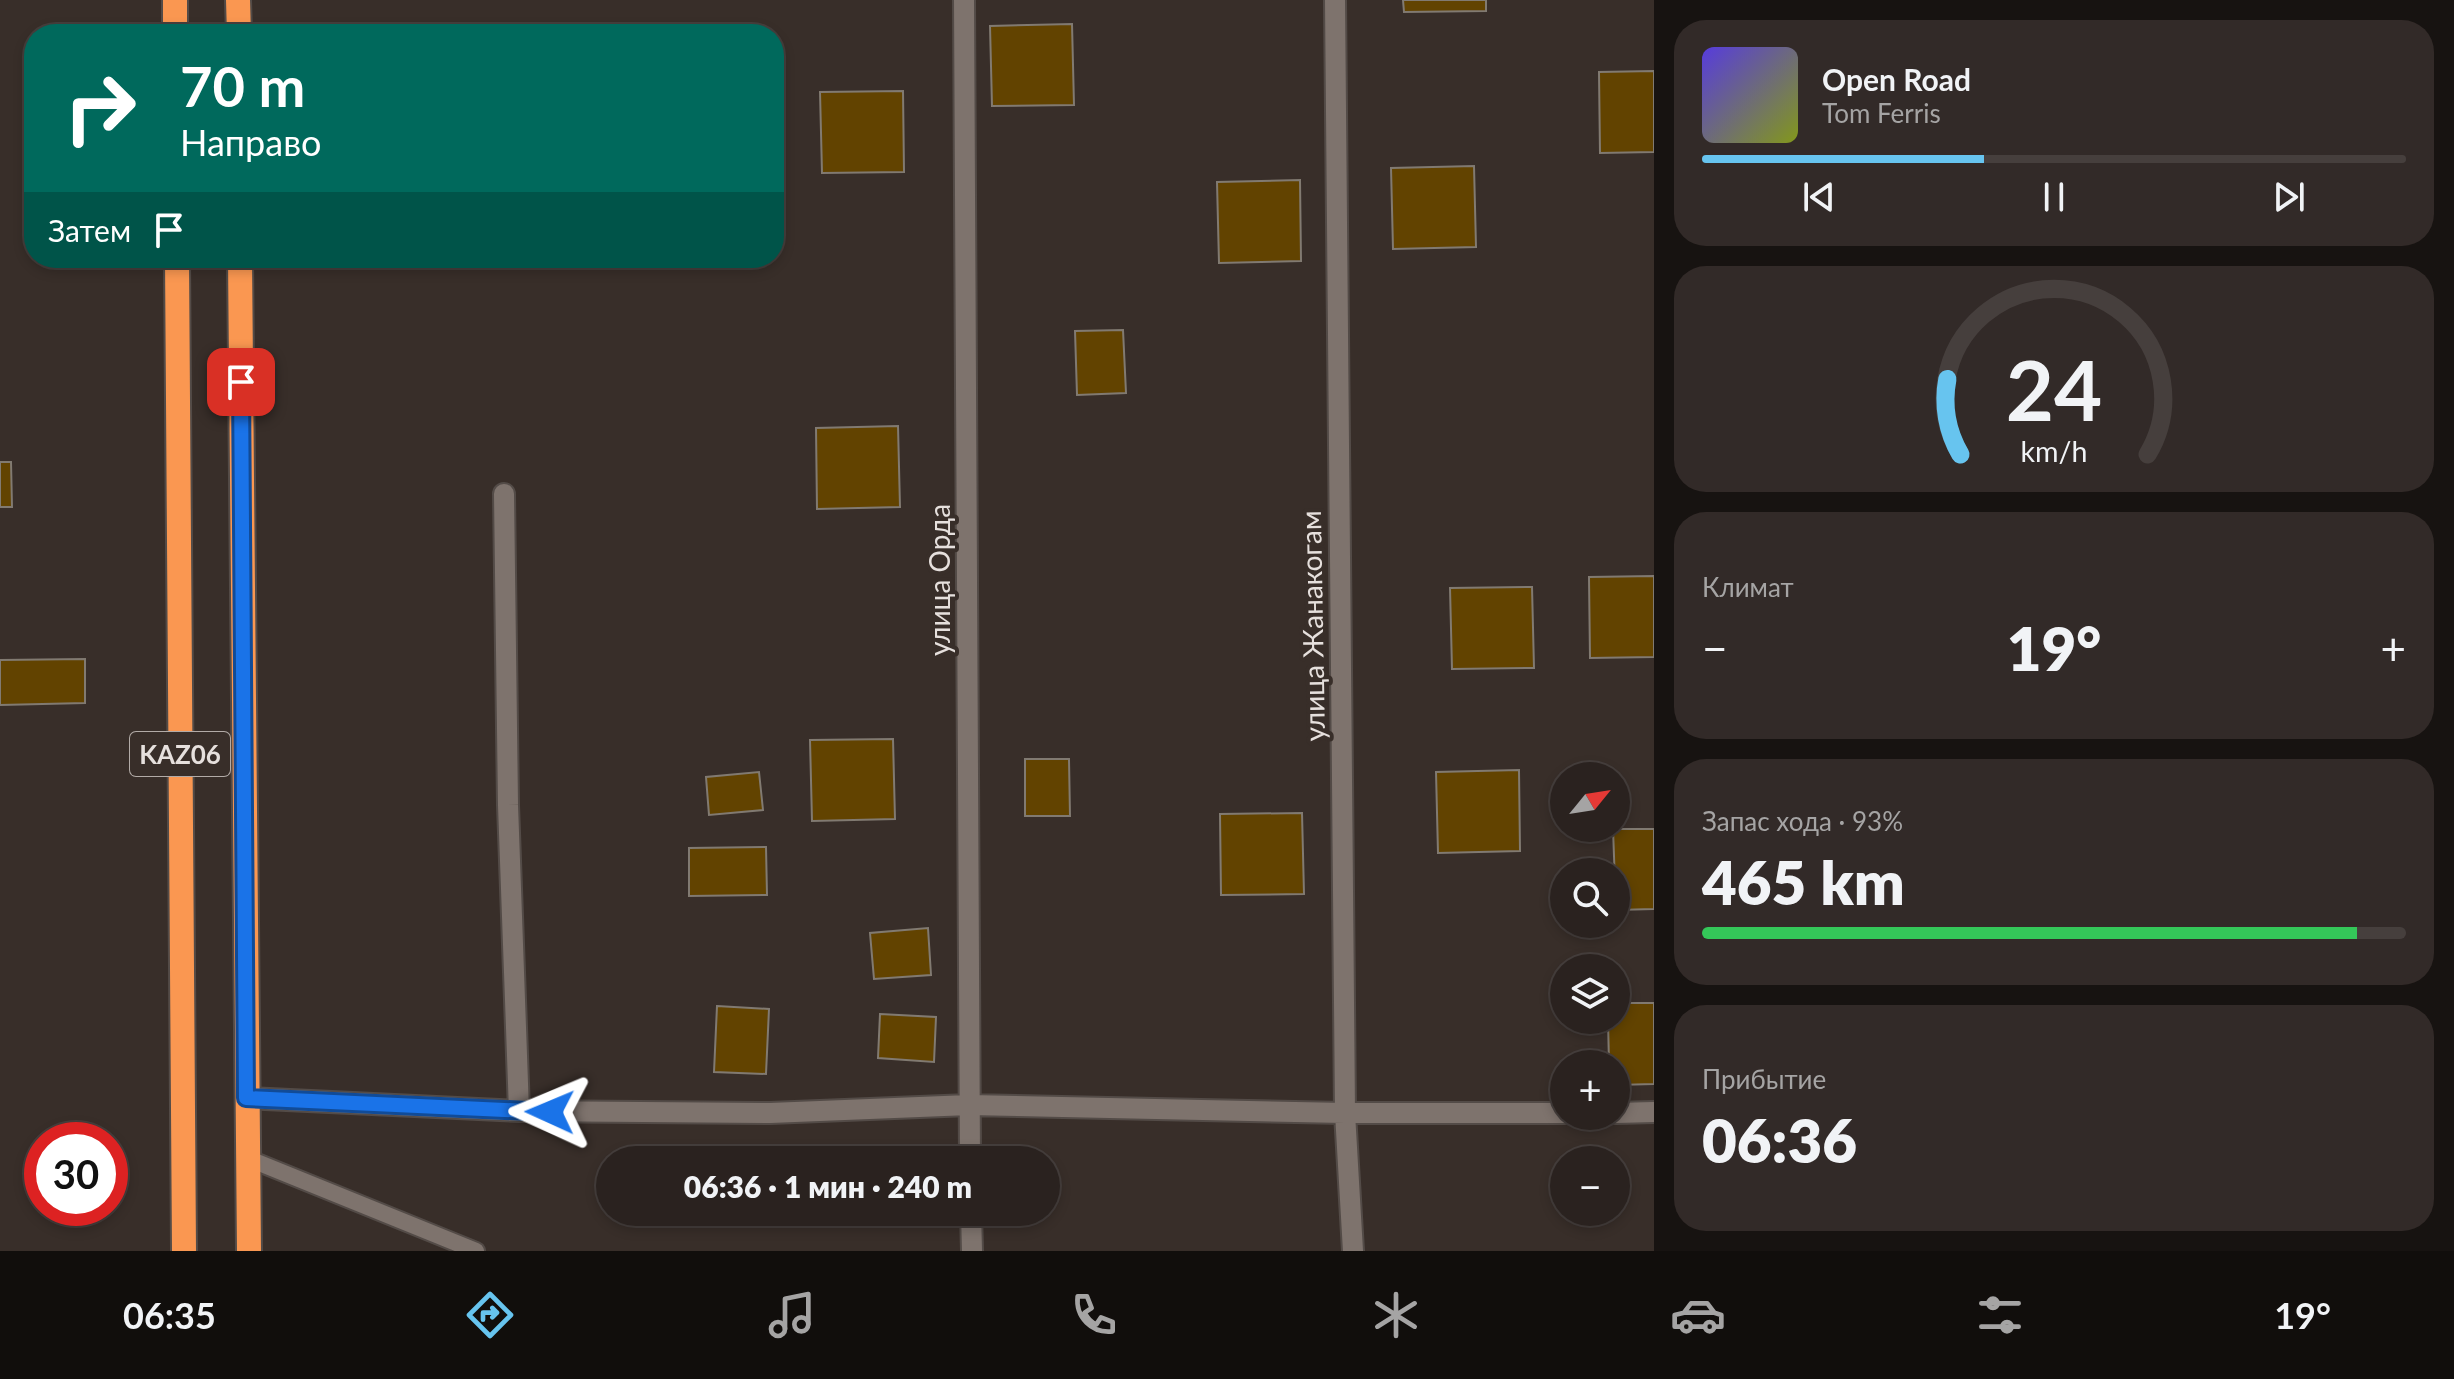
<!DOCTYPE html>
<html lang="ru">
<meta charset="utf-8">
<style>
:root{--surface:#2a221f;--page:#322a28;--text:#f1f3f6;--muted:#a5a4a4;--line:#463f3d;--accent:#67c4ef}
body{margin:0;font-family:Lato,sans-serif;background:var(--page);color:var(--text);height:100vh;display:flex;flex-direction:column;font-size:30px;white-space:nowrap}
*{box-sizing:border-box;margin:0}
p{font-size:26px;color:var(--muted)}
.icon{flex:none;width:44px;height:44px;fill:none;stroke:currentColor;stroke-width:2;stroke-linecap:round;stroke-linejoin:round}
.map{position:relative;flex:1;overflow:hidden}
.panel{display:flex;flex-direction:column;gap:20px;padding:20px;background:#171311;width:800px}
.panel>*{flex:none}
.guide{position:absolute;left:24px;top:24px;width:760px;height:244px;border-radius:32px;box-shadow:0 4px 12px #0003,0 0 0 2px var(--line);background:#00695c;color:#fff;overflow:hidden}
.needle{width:52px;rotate:60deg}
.fabs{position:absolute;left:1550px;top:762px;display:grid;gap:16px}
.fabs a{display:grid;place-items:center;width:80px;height:80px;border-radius:50%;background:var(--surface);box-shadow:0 4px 12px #0003,0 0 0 2px var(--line);font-size:40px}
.speed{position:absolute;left:24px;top:1122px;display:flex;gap:16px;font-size:40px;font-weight:700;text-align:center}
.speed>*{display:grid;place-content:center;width:104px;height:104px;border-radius:50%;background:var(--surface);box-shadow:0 4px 12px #0003,0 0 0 2px var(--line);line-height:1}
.speed .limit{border:12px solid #d22;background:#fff;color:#111}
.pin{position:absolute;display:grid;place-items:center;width:68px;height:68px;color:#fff;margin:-34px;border-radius:16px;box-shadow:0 4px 12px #0006}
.me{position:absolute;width:88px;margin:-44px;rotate:271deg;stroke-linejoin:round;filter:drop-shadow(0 0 6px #0008)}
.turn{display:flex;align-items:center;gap:28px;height:168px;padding:0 24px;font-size:36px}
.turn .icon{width:104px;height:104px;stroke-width:2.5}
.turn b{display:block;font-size:56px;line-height:68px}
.then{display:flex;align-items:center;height:76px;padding:0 24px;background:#0003;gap:16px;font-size:30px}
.big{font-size:60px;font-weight:800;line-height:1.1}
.panel .tile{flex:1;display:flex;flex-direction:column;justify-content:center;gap:12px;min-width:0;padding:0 28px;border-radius:32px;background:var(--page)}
.panel .dial{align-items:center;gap:0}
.dial svg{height:208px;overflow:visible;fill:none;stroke:var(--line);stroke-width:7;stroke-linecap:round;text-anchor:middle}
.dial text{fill:var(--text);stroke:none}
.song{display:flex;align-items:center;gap:24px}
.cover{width:96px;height:96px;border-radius:12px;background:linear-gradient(135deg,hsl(250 70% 55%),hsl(70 70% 35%))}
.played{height:8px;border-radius:4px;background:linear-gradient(90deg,var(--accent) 40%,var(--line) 40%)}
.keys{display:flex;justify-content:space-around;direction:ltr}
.heat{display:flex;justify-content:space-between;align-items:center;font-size:44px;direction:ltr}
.charge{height:12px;border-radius:6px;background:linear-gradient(90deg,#34c759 93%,var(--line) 0)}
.trip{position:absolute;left:596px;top:1146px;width:464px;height:80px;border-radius:40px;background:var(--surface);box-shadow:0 4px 12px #0003,0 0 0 2px var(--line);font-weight:800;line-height:80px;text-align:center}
.menu{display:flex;height:128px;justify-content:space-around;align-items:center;background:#110e0c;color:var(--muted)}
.menu .icon{width:56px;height:56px}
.menu .current{color:var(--accent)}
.menu b{font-size:36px;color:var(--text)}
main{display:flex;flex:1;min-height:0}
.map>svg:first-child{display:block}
</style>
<main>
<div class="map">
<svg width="1654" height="1251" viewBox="0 0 1654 1251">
<rect width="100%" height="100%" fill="#382e29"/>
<path fill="#624300" stroke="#817a71" stroke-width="2" d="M1403,0H1486V11L1404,12Z
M1072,24L1074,105L992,106L990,26Z
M1654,71V152L1600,153L1599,72Z
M903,91L904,172L822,173L820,92Z
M1474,166L1476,247L1393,249L1391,168Z
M1300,180L1301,261L1219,263L1217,182Z
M1123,330L1126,393L1077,395L1075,331Z
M898,426L900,507L817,509L816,428Z
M0,462H11L12,507H0Z
M1654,576V657L1590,658L1589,577Z
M1532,587L1534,668L1452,669L1450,588Z
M85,659V703L0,705V660Z
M893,739L895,819L812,821L810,740Z
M1025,759H1069L1070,816H1025Z
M1519,770L1520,851L1438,853L1436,772Z
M759,772L763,810L709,815L706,777Z
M1302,813L1304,894L1221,895L1220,814Z
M1613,829H1654V909L1616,910Z
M766,847L767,895L689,896V848Z
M928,928L931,975L874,979L870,933Z
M1616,1003H1654V1084L1616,1085V1064H1609L1608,1020H1616Z
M717,1006L769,1009L766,1074L714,1072Z
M880,1014L936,1017L934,1062L878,1058Z"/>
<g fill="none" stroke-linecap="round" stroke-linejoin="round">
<g stroke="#534b47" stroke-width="20">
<path id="lane" d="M247,1158L476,1251"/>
</g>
<g stroke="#534b47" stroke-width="24">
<path id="street" d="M964,0L970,1160
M1335,0L1345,1113L1353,1251
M504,494L508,805L519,1111
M246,1098L519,1111L770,1113L969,1105L1345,1113H1564
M1616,1113L1654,1112
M971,1212L972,1251"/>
</g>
<g stroke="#534b47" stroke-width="28">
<path id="highway" d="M175,0V34
M238,0L239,34
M177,258L184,1251
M240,258L249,1251"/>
</g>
<use href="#lane" stroke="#7e736d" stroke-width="16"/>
<use href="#street" stroke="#7e736d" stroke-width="20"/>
<use href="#highway" stroke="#fa9751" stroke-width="24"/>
</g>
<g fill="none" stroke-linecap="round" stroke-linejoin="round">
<g stroke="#114b97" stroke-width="20">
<path id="route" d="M241,382L246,1098L550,1112"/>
</g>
<use href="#route" stroke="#1a73e8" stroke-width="14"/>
</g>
<g text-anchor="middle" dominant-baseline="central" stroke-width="8" stroke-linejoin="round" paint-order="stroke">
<rect fill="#382e29" stroke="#b2aba7" stroke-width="2" x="130" y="732" width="100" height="44" rx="6"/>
<g font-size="26" font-weight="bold" fill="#e6e0dd">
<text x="180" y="754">KАZ06</text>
</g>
<g font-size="28" fill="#e6e0dd" stroke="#382e29">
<text transform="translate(939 580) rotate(-90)">улица Орда</text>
<text transform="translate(1312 626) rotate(-91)">улица Жанакогам</text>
</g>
</g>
</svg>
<div class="fabs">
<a><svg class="needle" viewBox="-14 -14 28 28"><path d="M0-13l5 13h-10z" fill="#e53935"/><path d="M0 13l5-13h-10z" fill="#a5a4a4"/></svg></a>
<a><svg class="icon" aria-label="search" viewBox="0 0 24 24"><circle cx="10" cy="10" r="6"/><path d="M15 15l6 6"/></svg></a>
<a><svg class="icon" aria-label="layers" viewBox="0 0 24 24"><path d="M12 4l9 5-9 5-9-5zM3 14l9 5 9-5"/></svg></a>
<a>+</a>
<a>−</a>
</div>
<div class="speed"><div class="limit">30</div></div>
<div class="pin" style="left:241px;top:382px;background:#d93025"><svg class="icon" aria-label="arrive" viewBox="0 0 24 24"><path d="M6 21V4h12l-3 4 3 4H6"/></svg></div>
<svg class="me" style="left:550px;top:1112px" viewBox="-20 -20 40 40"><path d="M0-17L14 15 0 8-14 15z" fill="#1a73e8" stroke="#fff" stroke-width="4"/></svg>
<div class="trip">06:36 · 1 мин · 240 m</div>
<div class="guide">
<div class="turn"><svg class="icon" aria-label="right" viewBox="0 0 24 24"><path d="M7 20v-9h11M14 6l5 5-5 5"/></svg><div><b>70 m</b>Направо</div></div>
<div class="then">Затем<svg class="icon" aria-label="arrive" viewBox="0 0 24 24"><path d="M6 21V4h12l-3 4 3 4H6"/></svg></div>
</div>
</div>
<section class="panel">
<div class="tile">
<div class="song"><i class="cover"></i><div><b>Open Road</b><p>Tom Ferris</p></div></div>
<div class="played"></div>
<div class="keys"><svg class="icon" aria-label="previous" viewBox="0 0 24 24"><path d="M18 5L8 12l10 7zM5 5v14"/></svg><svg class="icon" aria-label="pause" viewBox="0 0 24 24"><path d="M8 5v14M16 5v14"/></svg><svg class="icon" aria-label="next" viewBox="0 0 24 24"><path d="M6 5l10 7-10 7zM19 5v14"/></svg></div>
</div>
<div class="tile dial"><svg viewBox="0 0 100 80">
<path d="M14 69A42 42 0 1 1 86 69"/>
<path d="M14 69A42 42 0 0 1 9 40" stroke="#67c4ef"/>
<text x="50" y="56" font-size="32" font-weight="700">24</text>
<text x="50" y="72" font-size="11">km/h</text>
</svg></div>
<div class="tile"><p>Климат</p>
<div class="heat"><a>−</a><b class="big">19°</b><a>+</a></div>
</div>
<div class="tile"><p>Запас хода · 93%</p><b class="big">465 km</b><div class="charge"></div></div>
<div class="tile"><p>Прибытие</p><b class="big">06:36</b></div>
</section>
</main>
<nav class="menu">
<b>06:35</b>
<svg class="icon current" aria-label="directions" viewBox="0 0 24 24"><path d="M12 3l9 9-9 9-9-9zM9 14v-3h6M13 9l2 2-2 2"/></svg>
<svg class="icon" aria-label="music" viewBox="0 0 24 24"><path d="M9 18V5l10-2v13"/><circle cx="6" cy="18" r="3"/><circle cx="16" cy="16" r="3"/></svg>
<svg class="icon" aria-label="phone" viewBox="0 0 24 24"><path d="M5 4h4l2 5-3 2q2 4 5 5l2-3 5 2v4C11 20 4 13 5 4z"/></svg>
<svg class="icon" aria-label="climate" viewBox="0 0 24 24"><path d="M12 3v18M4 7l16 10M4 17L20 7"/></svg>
<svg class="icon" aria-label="car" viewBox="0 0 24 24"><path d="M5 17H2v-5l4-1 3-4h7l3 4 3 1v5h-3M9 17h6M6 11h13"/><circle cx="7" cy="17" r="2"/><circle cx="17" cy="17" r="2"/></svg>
<svg class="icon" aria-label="filters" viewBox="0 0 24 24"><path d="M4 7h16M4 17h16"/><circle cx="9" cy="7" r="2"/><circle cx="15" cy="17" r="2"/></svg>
<b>19°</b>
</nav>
